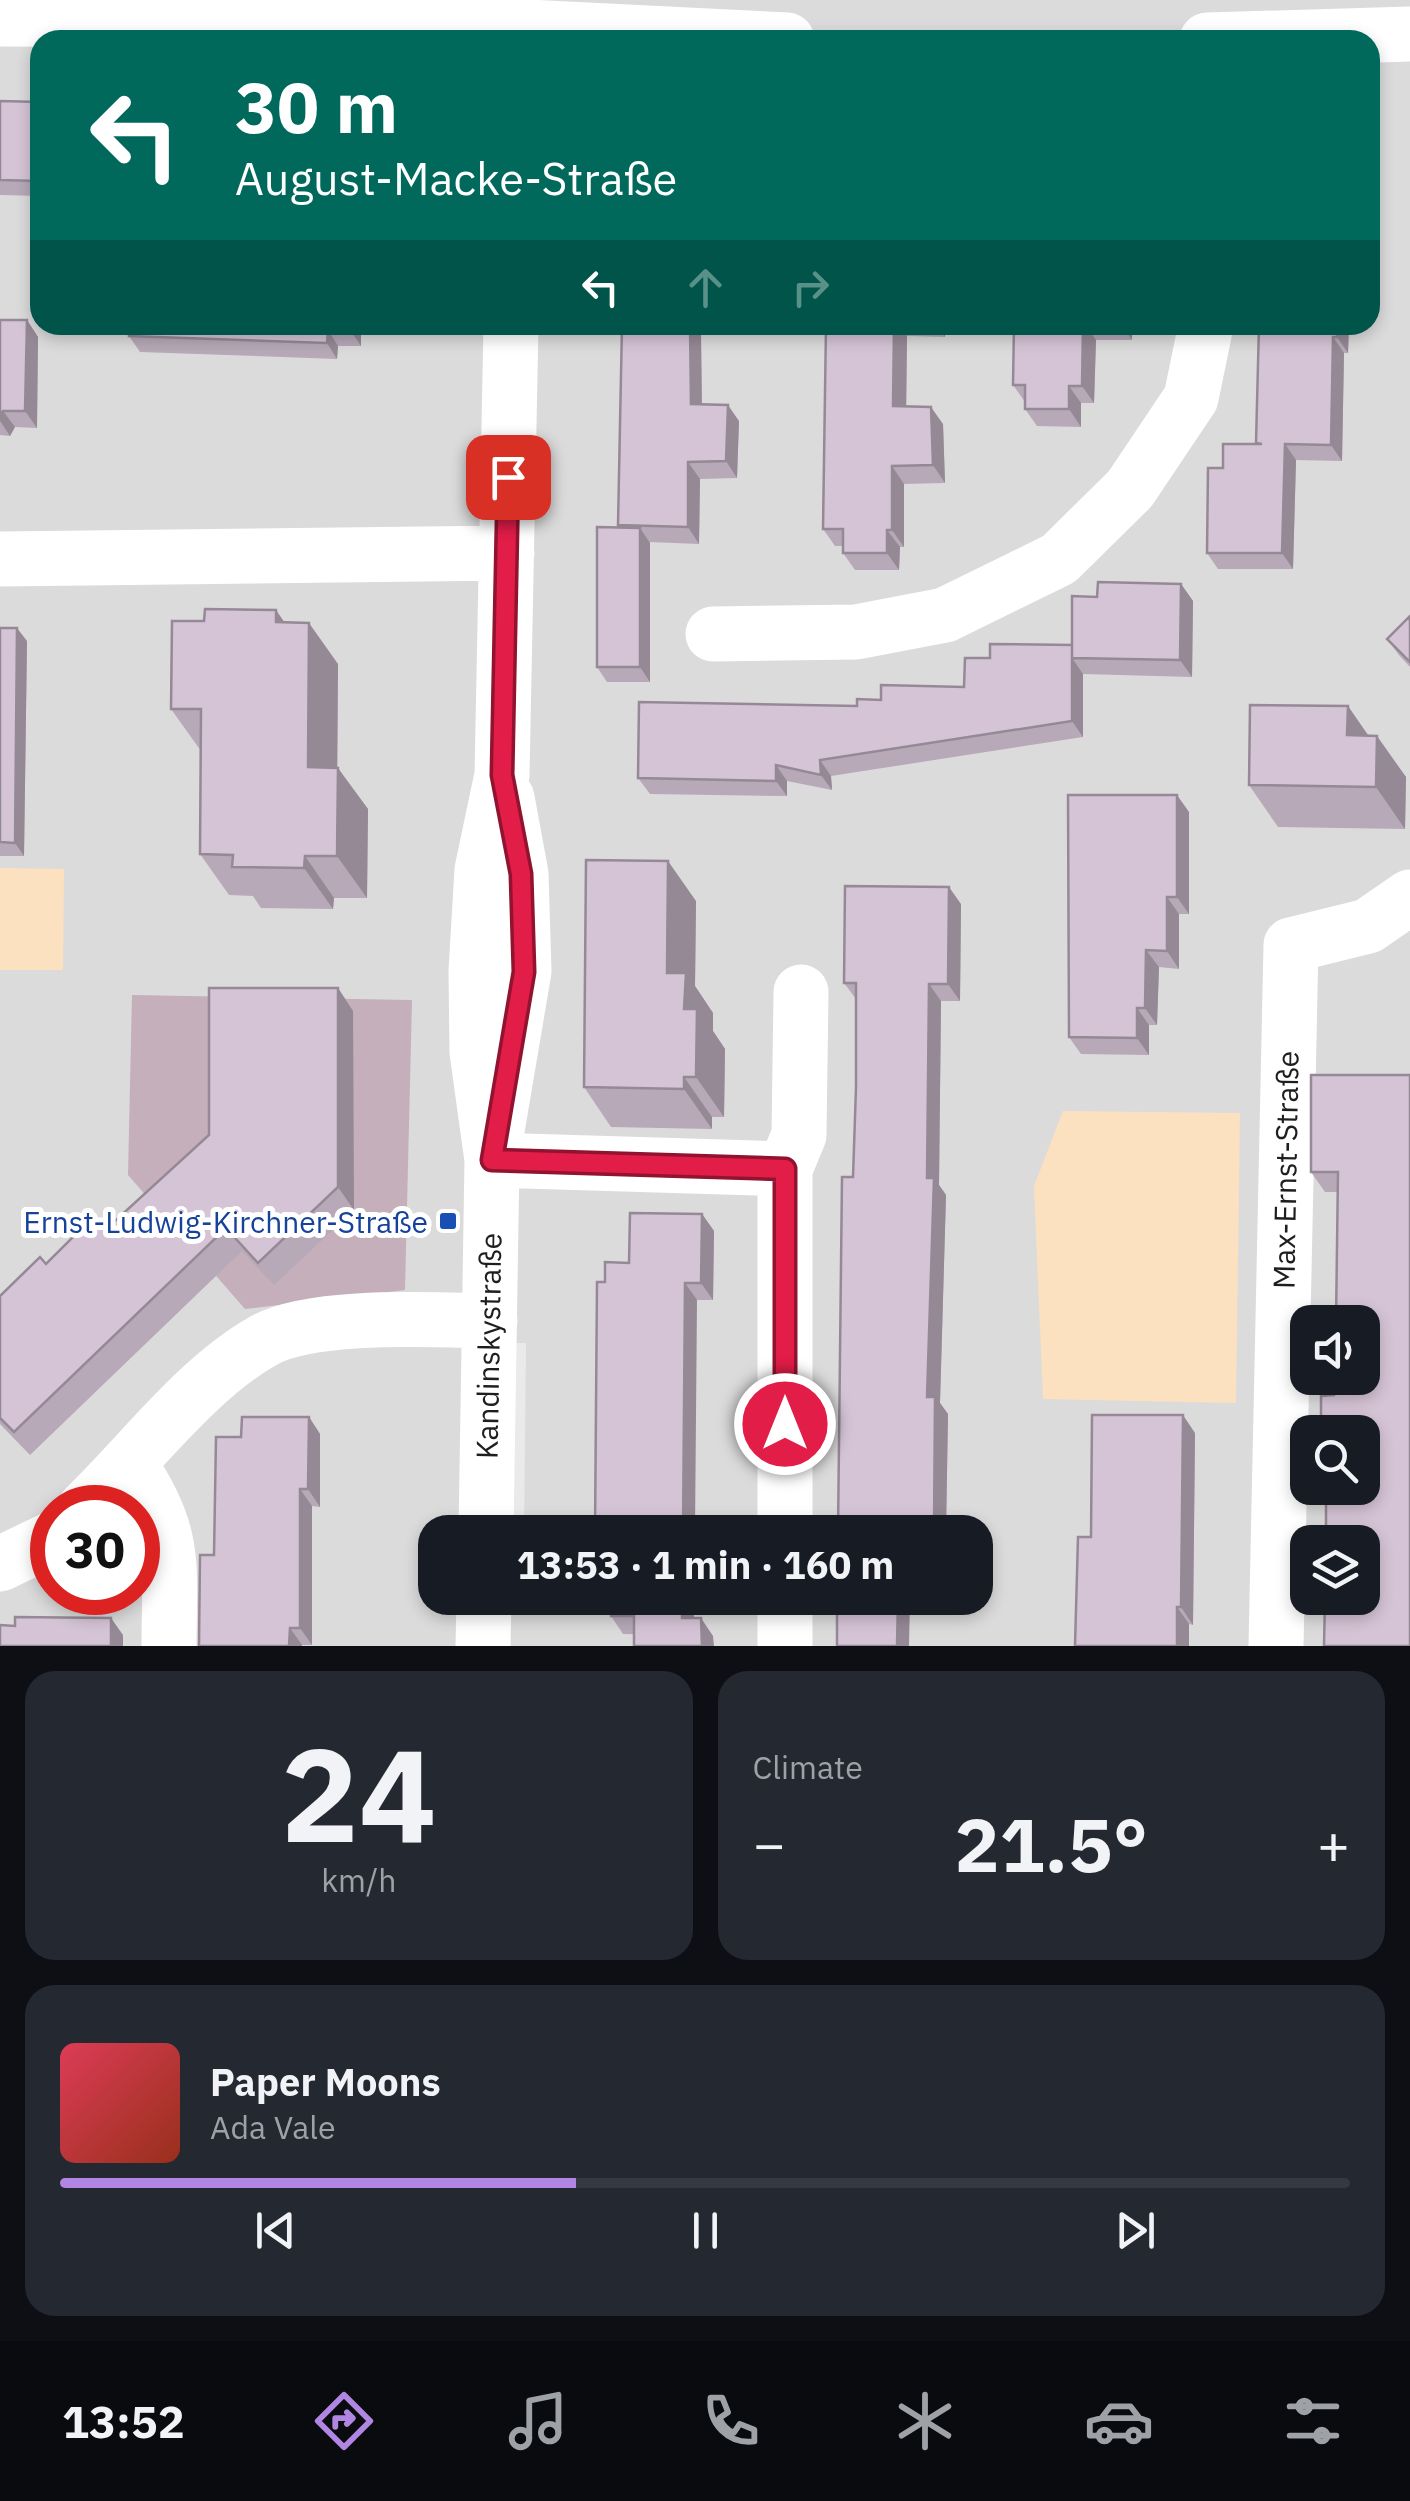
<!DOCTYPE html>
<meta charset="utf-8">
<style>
:root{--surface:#171b24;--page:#242831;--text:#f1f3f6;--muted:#9ea1a6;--line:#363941;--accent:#b186e3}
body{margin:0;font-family:"IBM Plex Sans",sans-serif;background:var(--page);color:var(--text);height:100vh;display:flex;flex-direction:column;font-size:38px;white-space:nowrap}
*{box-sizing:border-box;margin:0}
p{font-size:32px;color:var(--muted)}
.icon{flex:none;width:55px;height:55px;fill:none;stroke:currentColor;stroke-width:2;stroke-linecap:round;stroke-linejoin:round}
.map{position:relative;height:1646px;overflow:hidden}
.sheet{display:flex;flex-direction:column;gap:25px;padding:25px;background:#0d0f14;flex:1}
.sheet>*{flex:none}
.banner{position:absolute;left:30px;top:30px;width:1350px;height:305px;border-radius:30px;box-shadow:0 5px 15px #0003;background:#00695c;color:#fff;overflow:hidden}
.controls{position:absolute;left:1290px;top:1305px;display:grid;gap:20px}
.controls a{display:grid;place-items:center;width:90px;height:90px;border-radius:20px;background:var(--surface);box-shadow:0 5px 15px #0003;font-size:50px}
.speed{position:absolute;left:30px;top:1485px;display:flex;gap:20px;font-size:50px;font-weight:700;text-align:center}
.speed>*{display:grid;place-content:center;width:130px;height:130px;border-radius:50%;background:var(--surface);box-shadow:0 5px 15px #0003;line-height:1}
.speed .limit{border:15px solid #d22;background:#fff;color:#111}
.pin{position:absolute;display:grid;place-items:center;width:85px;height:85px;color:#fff;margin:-42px;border-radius:20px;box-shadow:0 5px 15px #0006}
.me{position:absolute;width:110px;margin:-55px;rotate:0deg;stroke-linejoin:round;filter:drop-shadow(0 0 8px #0008)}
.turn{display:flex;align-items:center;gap:35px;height:210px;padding:0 40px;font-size:45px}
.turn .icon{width:130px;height:130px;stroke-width:2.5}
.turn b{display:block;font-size:70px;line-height:85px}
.lanes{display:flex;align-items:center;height:95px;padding:0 40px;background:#0003;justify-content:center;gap:50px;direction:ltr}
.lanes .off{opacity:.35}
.big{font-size:75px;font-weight:700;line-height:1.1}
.sheet .tile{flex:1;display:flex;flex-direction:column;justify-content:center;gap:15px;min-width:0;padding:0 35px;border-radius:30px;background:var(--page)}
.sheet .dial{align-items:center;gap:0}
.dial b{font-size:130px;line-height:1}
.song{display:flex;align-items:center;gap:30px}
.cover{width:120px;height:120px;border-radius:15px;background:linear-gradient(135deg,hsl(350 70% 55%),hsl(10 70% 35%))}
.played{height:10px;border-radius:5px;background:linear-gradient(90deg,var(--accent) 40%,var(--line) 40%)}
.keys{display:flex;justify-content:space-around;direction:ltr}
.heat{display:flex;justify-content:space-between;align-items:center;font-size:55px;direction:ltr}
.sheet .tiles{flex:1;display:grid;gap:25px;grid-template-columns:1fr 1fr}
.tile:last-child{grid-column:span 2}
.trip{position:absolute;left:418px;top:1515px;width:575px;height:100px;border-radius:30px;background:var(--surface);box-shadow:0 5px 15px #0003;font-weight:700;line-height:100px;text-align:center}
.tabs{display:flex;height:160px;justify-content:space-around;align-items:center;background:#090b0e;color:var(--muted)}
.tabs .icon{width:70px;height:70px}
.tabs .selected{color:var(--accent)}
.tabs b{font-size:45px;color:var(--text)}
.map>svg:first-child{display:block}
</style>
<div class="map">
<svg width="1410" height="1646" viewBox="0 0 1410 1646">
<rect width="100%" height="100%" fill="#efe4ee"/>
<path fill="#dcdbdc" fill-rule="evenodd" d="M0,0H1410V1646H0ZM40,40H1370V325H40ZM1308,1322H1362V1378H1308ZM1308,1432H1362V1488H1308ZM52,1508H138V1592H52ZM435,1532H975V1598H435ZM1308,1542H1362V1598H1308Z"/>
<path fill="#c4afba" d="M132,995L412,1000L405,1290L245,1309L128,1175Z"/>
<path fill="#fbe1bf" d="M0,868L64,869L63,970H0Z
M1063,1111L1240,1113L1236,1403L1043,1399L1034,1186Z"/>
<path fill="#eaeaea" d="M510,1343H526L524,1532H508Z"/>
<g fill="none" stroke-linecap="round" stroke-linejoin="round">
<path stroke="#fff" stroke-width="55" d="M0,19L388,20L787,40
M1207,40L1410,34
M0,559L507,553
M713,634L856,632L945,615L1059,559L1130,489L1191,398L1206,325
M492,1160L477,1052L476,971L482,870L502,775L511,325
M492,1160L785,1169V1532
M785,1169L799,1135L801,992
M130,1465C178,1535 169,1566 169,1646
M85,1508C140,1455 197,1378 263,1341C311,1313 433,1320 490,1321
M486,1532L492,1160L524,971L521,874L507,798
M0,1564L52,1539
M483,1646L484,1598
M785,1646V1598
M1276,1646L1291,945L1368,926L1410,897"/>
</g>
<path fill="#b7a9b8" d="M0,101L40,102V196L0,195Z
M0,320H27L38,337L37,428L15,427L10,436L0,435Z
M361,325V346H338L337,359L140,352L129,336Z
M622,325H741V334H701L702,404L739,421L737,478L700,479L699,544L650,542V682H607L597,667L620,528L618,525Z
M826,325H945V337L907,336L906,407L943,424L945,483L904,484V547H900L899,570H855L843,553V546H835L823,529Z
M1014,325H1132V340H1096L1094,403H1081V427L1037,426L1025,409V402L1013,385Z
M1259,325H1349L1348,353H1344L1342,461L1296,460L1293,569H1218L1207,553L1256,444Z
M1181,584L1193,601L1192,677L1083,674V737L831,776L832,790L787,781V796L650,794L638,778L857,706L881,700L964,687L990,658L1072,645L1097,597Z
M1410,616V667L1399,655L1387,639Z
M285,622L338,664L337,768L368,809L367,898H334L333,909L261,908L253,896L229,895L200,854L201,751L171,709Z
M0,628L27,641L24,856H0Z
M1368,736L1406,777L1405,829L1278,827L1249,785Z
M1189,812V914H1179V969L1159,967L1157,1025H1149V1055L1081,1054L1069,1037Z
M696,901L695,986L713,1013V1031L725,1049L724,1117H712V1129L611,1127L584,1087Z
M961,904L960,1001H941L939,1185L946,1195L940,1403L948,1414L946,1532L853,1177L856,1087V999L844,983Z
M338,988L353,1011L354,1210L274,1285L242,1251L30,1455L0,1424V1296L92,1231L115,1221L209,1135Z
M1410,1075L1326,1497L1321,1490L1334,1395L1338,1192H1325L1311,1172Z
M702,1214L714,1231L713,1300H697L605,1282L629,1263Z
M309,1417L320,1434V1507L312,1506V1645L199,1646L214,1555L241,1437Z
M1195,1433L1193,1625L1189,1624V1646H1075L1091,1537Z
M599,1598H694V1618L713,1636L623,1634L611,1616V1609H607Z"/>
<path fill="#958996" d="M27,320L38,337L37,428L25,411Z
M351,325H361V346L351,331Z
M690,325H694L701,334L702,421L691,404Z
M894,325H899L907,336L906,424L893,406Z
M936,325H945V337Z
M1083,325H1085L1096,340L1094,403L1082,386Z
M1122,325H1132V340Z
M1337,325H1349L1348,353L1337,337Z
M328,330L338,346L337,359L327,343Z
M1333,337L1344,353L1342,461L1331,445Z
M1069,386L1081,403V427L1069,409Z
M728,405L739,421L737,478L726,461Z
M931,407L943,424L945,483L933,465Z
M3,411L15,427L10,436L0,421V416Z
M1285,444L1296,460L1293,569L1282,553Z
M688,462L700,479L699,544L688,527Z
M892,466L904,484V547L892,530Z
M640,528L650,543V682L640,667Z
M887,530L900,547L899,570L887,553Z
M1181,584L1193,601L1192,677L1180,660Z
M276,610L305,652L276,622Z
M309,623L338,664L337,809L308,767Z
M17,628L27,641L24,856L15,843Z
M1072,658L1083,674V737L1072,721Z
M1348,706L1377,748V736L1406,777L1405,829L1376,787L1347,735Z
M820,760L831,776L832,790L821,775Z
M776,765L787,781V796L776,781Z
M338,768L368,809L367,898L337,856Z
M1177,795L1189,812V914L1177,897Z
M305,856L334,898L333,909L304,868Z
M668,861L696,901L695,986L713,1013V1031L725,1049L724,1117L696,1077L684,1009L667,973Z
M949,887L961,904L960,1001L948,984Z
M1167,897L1179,914V969L1167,951Z
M1146,950L1159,967L1157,1025L1145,1008Z
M929,984L941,1001L939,1185L946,1195L940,1403L948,1414L946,1532H934L927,1397V1178Z
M338,988L353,1011L354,1210L338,1187Z
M1137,1008L1149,1025V1055L1137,1038Z
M684,1077L712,1117V1129L684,1089Z
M702,1214L714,1231L713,1300L701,1283Z
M685,1283L697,1300L695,1532H683Z
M1183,1415L1195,1433L1193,1625L1181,1607Z
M309,1417L320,1434V1507L308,1489Z
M300,1489L312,1506V1645L300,1628Z
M682,1598H694V1636L682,1618Z
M898,1598H910L909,1646H897Z
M1177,1607L1189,1624V1646H1177Z
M111,1618L123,1635V1646H111Z
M701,1618L713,1636L714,1646H702Z
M290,1628L302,1645V1646H289Z"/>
<path fill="#d5c4d6" stroke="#958996" stroke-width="2.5" d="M0,101L40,102V181L0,180Z
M0,320H27L25,411H3L0,416Z
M129,325H351V331L328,330L327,343L129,336Z
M622,325H690L691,404L728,405L726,461L688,462V527L618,525Z
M826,325H894L893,406L931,407L933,465L892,466V530H887V553H843V529H823Z
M1014,325H1083L1082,386H1069V409H1025V385H1013Z
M1259,325H1337V337H1333L1331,445L1285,444L1282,553H1207L1208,468H1223V444H1262L1256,443Z
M597,527L640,528V667H597Z
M1098,582L1181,584L1180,660L1072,658V596L1097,597Z
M205,609L276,610V622L309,623L308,767L338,768L337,856H305L304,868L232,867L233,855L200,854L201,709H171L172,621H204Z
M1410,616V662L1387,639Z
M0,628H17L15,843L0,842Z
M990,644L1072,645V721L820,760L821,775L776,765V781L638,778L639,702L857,706V699L881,700V685L964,687L965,658H990Z
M1250,705L1348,706L1347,735L1377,736L1376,787L1249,785Z
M1068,795H1177V897H1167V951L1146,950L1145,1008H1137V1038L1069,1037Z
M586,860L668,861L667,973H686L684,1009H697L696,1077H684V1089L584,1087Z
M845,886L949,887L948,984H929L927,1178H934L927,1397H935L934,1532H838L842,1177H853L856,1087V983H844Z
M209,988H338V1187L258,1263L226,1228L14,1432L0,1418V1296L40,1257L46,1264L86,1224L92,1231L109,1214L115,1221L209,1135Z
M1311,1075H1410V1646H1324L1325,1598H1362V1542H1326V1490H1321V1488H1362V1432H1321V1396L1334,1395L1335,1378H1362V1322H1336L1338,1172H1311Z
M630,1213L702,1214L701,1283H685L683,1532H595L597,1282H605V1262L629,1263Z
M1092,1415H1183L1181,1607H1177V1646H1075L1078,1537H1091Z
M242,1417H309L308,1489H300V1628H290L289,1646H199L200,1555H214L216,1437H241Z
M611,1598H682V1618H701L702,1646H634V1616H611Z
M837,1598H898L897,1646H837Z
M15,1617L111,1618V1646H0V1625L15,1626Z"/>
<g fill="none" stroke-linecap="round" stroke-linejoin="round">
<g stroke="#92132f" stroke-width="25">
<path id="route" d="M508,477L502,775L521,874L524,972L492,1160L785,1169V1424"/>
</g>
<use href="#route" stroke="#e11d48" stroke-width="18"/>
</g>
<rect fill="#1a4fb4" stroke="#fff" stroke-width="4" x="438" y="1211" width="20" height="20" rx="5"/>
<g text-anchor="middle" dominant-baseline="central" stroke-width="10" stroke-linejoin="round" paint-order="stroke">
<g font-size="30" fill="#1e1e1e" stroke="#fff">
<text transform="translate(1285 1170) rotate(-89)">Max-Ernst-Straße</text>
<text transform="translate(488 1346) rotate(-89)">Kandinskystraße</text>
</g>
<g font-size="30" fill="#164399" stroke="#fff" text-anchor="end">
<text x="428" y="1221">Ernst-Ludwig-Kirchner-Straße</text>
</g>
</g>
</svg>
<div class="controls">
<a><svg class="icon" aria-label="sound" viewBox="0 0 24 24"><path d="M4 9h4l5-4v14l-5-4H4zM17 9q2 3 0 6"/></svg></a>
<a><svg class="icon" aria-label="search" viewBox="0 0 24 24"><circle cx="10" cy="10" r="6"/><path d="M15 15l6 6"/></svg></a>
<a><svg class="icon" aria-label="layers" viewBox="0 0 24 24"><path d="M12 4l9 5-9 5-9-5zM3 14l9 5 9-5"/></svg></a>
</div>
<div class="speed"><div class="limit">30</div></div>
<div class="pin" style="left:508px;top:477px;background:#d93025"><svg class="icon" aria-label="arrive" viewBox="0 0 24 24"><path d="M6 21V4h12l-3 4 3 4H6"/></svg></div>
<svg class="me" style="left:785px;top:1424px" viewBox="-20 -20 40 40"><circle r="17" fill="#e11d48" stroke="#fff" stroke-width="3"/><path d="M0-11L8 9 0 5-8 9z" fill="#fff"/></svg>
<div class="trip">13:53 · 1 min · 160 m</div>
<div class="banner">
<div class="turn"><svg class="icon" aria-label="left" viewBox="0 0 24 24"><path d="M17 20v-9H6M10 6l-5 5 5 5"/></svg><div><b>30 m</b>August-Macke-Straße</div></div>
<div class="lanes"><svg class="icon" aria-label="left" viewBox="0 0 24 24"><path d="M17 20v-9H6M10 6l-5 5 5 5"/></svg><svg class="icon off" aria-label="ahead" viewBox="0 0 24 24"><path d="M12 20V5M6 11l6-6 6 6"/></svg><svg class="icon off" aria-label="right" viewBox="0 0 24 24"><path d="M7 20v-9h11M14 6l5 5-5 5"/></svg></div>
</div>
</div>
<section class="sheet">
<div class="tiles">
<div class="tile dial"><b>24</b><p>km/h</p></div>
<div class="tile"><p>Climate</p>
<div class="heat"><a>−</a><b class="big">21.5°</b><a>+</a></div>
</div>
<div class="tile">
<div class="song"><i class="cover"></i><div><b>Paper Moons</b><p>Ada Vale</p></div></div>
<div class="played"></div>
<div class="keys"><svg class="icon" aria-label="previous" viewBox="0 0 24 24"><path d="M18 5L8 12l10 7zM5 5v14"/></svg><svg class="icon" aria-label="pause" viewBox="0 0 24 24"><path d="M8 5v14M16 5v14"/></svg><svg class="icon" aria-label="next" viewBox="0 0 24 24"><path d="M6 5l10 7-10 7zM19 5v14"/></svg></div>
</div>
</div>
</section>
<nav class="tabs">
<b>13:52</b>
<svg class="icon selected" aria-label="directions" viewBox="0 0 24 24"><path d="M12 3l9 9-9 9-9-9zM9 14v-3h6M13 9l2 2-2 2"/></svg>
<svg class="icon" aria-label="music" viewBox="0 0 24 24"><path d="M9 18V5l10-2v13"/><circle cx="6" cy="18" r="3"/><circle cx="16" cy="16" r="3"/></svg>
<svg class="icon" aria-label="phone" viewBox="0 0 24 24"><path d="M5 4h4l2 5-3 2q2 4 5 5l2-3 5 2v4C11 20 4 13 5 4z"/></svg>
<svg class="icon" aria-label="climate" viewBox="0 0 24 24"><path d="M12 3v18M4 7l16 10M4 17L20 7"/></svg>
<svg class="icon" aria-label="car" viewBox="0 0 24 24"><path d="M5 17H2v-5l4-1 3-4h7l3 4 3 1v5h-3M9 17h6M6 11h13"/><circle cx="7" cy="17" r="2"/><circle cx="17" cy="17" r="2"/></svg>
<svg class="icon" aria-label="filters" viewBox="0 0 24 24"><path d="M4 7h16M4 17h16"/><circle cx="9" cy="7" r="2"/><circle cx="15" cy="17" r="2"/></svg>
</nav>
